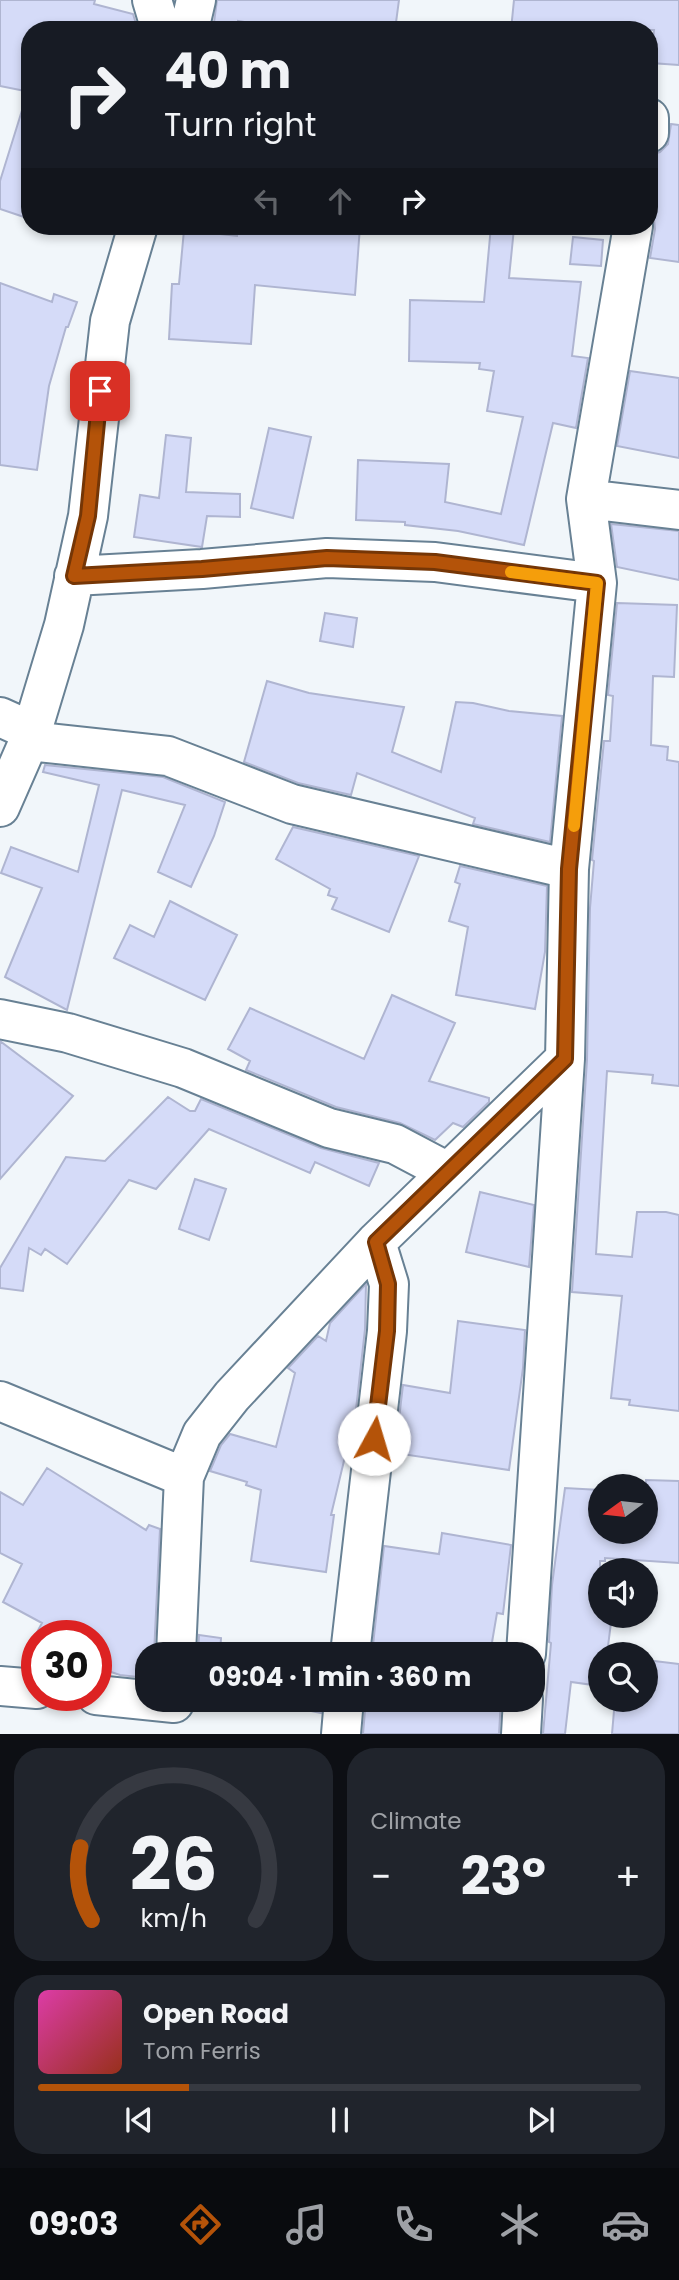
<!DOCTYPE html>
<meta charset="utf-8">
<style>
:root{--surface:#171b24;--page:#20242c;--text:#f1f3f6;--muted:#9ea1a6;--line:#363941;--accent:#b45309}
body{margin:0;font-family:Poppins,sans-serif;background:var(--page);color:var(--text);height:100vh;display:flex;flex-direction:column;font-size:26px;white-space:nowrap}
*{box-sizing:border-box;margin:0}
p{font-size:23px;color:var(--muted)}
.icon{flex:none;width:38px;height:38px;fill:none;stroke:currentColor;stroke-width:2;stroke-linecap:round;stroke-linejoin:round}
.map{position:relative;height:1734px;overflow:hidden}
.drawer{display:flex;flex-direction:column;gap:14px;padding:14px;background:#0d0f14;flex:1}
.drawer>*{flex:none}
.top-card{position:absolute;left:21px;top:21px;width:637px;height:214px;border-radius:28px;box-shadow:0 4px 10px #0003;background:#171b24;color:var(--text);overflow:hidden}
.needle{width:46px;rotate:255deg}
.buttons{position:absolute;left:588px;top:1474px;display:grid;gap:14px}
.buttons a{display:grid;place-items:center;width:70px;height:70px;border-radius:50%;background:var(--surface);box-shadow:0 4px 10px #0003;font-size:35px}
.speed{position:absolute;left:21px;top:1620px;display:flex;gap:14px;font-size:35px;font-weight:700;text-align:center}
.speed>*{display:grid;place-content:center;width:91px;height:91px;border-radius:50%;background:var(--surface);box-shadow:0 4px 10px #0003;line-height:1}
.speed .limit{border:10px solid #d22;background:#fff;color:#111}
.pin{position:absolute;display:grid;place-items:center;width:60px;height:60px;color:#fff;margin:-30px;border-radius:14px;box-shadow:0 4px 10px #0006}
.me{position:absolute;width:77px;margin:-38px;rotate:6deg;stroke-linejoin:round;filter:drop-shadow(0 0 5px #0008)}
.turn{display:flex;align-items:center;gap:24px;height:147px;padding:0 28px;font-size:32px}
.turn .icon{width:91px;height:91px;stroke-width:2.5}
.turn b{display:block;font-size:49px;line-height:60px}
.lanes{display:flex;align-items:center;height:66px;padding:0 28px;background:#0003;justify-content:center;gap:35px;direction:ltr}
.lanes .off{opacity:.35}
.big{font-size:52px;font-weight:700;line-height:1.1}
.drawer .card{flex:1;display:flex;flex-direction:column;justify-content:center;gap:10px;min-width:0;padding:0 24px;border-radius:28px;background:var(--page)}
.drawer .dial{align-items:center;gap:0}
.dial svg{height:182px;overflow:visible;fill:none;stroke:var(--line);stroke-width:7;stroke-linecap:round;text-anchor:middle}
.dial text{fill:var(--text);stroke:none}
.song{display:flex;align-items:center;gap:21px}
.cover{width:84px;height:84px;border-radius:10px;background:linear-gradient(135deg,hsl(320 70% 55%),hsl(10 70% 35%))}
.played{height:7px;border-radius:4px;background:linear-gradient(90deg,var(--accent) 25%,var(--line) 25%)}
.keys{display:flex;justify-content:space-around;direction:ltr}
.heat{display:flex;justify-content:space-between;align-items:center;font-size:38px;direction:ltr}
.drawer .tiles{flex:1;display:grid;gap:14px;grid-template-columns:1fr 1fr}
.card:last-child{grid-column:span 2}
.trip{position:absolute;left:135px;top:1642px;width:410px;height:70px;border-radius:28px;background:var(--surface);box-shadow:0 4px 10px #0003;font-weight:700;line-height:70px;text-align:center}
.tab-bar{display:flex;height:112px;justify-content:space-around;align-items:center;background:#090b0e;color:var(--muted)}
.tab-bar .icon{width:49px;height:49px}
.tab-bar .on{color:var(--accent)}
.tab-bar b{font-size:32px;color:var(--text)}
.map>svg:first-child{display:block}
</style>
<div class="map">
<svg width="679" height="1734" viewBox="0 0 679 1734">
<rect width="100%" height="100%" fill="#f1f6fa"/>
<path fill="#d5dbf8" stroke="#afb5d1" stroke-width="2" d="M0,0H95L94,4L133,14L138,30H30V92L0,86Z
M217,0H399L395,30H294L238,21L236,30H213Z
M514,0H679V65L651,63L654,30H511Z
M24,104H30V219L0,209V181Z
M671,124L679,125V262L650,258L655,229L654,219L649,212L653,154L660,152L668,144Z
M238,226H360L355,295L255,285L251,344L169,339L172,284H179L184,230L237,236Z
M491,226L514,228L509,278L581,282L572,356L588,358L576,428L553,423L524,545L458,531L405,525V522L356,520L358,460L449,464L445,502L501,514L523,417L487,411L494,371L479,369L480,363L409,361L410,300L484,302Z
M573,237L603,240L601,266L570,264Z
M0,283L52,302L54,294L77,302L68,327H66L49,386L37,470L0,465Z
M630,371L679,378V458L617,446Z
M269,428L311,437L293,518L251,508Z
M166,435L191,438L186,492L240,494V517L207,516L202,547L134,537L140,495L159,498Z
M611,524L679,531V580L617,567Z
M617,603L677,605L674,677L653,676L651,745L668,747L667,760L679,762V1086L652,1083L653,1075L607,1071L596,1254L632,1257L637,1212H666L679,1215V1411L629,1405L630,1400L611,1398L622,1296L572,1292L587,1060L590,908L594,861L592,860L604,741H610L613,696L608,695Z
M325,613L357,618L353,647L320,641Z
M267,681L309,693L404,707L392,752L441,772L456,702L473,703L509,711L562,716L550,842L473,824L475,818L357,773L351,795L298,783L244,762Z
M45,765L163,777L225,802L214,836L191,887L158,872L185,805L122,790L67,1010L5,977L42,888L1,873L11,847L78,872L99,785L43,772Z
M293,827L419,856L389,932L332,909L337,898L328,895L330,889L276,859Z
M460,866L547,886L545,952L535,1009L456,995L468,927L449,921L460,884L455,882Z
M170,901L237,935L205,1000L114,958L130,925L154,937Z
M392,995L455,1023L429,1081L489,1098V1102L463,1127L453,1123L435,1140L400,1123L336,1107L246,1070L250,1061L228,1049L250,1008L364,1059Z
M0,1041L73,1096L0,1179Z
M168,1097L190,1111H195L201,1099L321,1148L379,1163L369,1186L315,1162L310,1173L209,1129L156,1189L129,1180L67,1264L45,1249L41,1255L29,1248L23,1291L0,1288V1268L66,1157L105,1161Z
M195,1179L226,1189L209,1240L179,1229Z
M480,1192L534,1205L529,1267L466,1252Z
M366,1284L365,1329L352,1445L348,1444L331,1515H334L326,1572L251,1561L261,1490L246,1485L247,1482L210,1471L221,1445L230,1434L276,1447L295,1373L288,1368L318,1336L326,1341L330,1323Z
M458,1321L525,1330L523,1368L509,1470L395,1453L403,1385L450,1393Z
M47,1468L146,1530L149,1525L160,1529L154,1654H147V1678L120,1675L96,1667V1636H35L42,1623L3,1602L22,1564L0,1553V1492L23,1505Z
M646,1480L679,1481V1563L605,1558V1561H600V1615H612L607,1654H600V1686L571,1682L565,1734H543L551,1643L549,1642L552,1585L565,1488L600,1490V1531H646Z
M442,1533L511,1545L503,1614L497,1613L490,1654H372L384,1546L439,1554Z
M199,1635L221,1638L220,1654H198Z
M646,1660L679,1664V1734H612L615,1699H646Z
M307,1699H322L321,1713L306,1710Z
M366,1699H501L499,1734H363Z"/>
<g fill="none" stroke-linecap="round" stroke-linejoin="round">
<g stroke="#688194" stroke-width="42">
<path id="minor" d="M152,0L161,30
M189,30L196,0
M649,118V133
M586,499L679,510
M74,576L202,569L327,558L435,562L597,583
M0,717L31,731
M29,741L168,756L292,804L569,869
M0,807L29,741L64,625L88,516L110,321L138,226
M0,1019L68,1033L183,1068L329,1128L395,1144L448,1172
M0,1401L184,1477
M176,1654L184,1477L202,1434L232,1396L376,1242L565,1059
M350,1654L387,1331L389,1284L376,1242
M526,1654L565,1059L569,869L597,583L586,499L633,226
M0,1686L37,1689
M96,1695L174,1703
M341,1734L344,1699
M521,1734L523,1699"/>
</g>
<use href="#minor" stroke="#fff" stroke-width="38"/>
</g>
<g fill="none" stroke-linecap="round" stroke-linejoin="round">
<g stroke="#753606" stroke-width="18">
<path id="route" d="M100,391L88,516L74,576L202,569L327,558L435,562L597,583L569,869L565,1059L376,1242L388,1284L387,1331L374,1439"/>
</g>
<use href="#route" stroke="#b45309" stroke-width="12"/>
<path stroke="#f59e0b" stroke-width="12" d="M511,572L597,583L574,826"/>
</g>
</svg>
<div class="buttons">
<a><svg class="needle" viewBox="-14 -14 28 28"><path d="M0-13l5 13h-10z" fill="#e53935"/><path d="M0 13l5-13h-10z" fill="#9ea1a6"/></svg></a>
<a><svg class="icon" aria-label="sound" viewBox="0 0 24 24"><path d="M4 9h4l5-4v14l-5-4H4zM17 9q2 3 0 6"/></svg></a>
<a><svg class="icon" aria-label="search" viewBox="0 0 24 24"><circle cx="10" cy="10" r="6"/><path d="M15 15l6 6"/></svg></a>
</div>
<div class="speed"><div class="limit">30</div></div>
<div class="pin" style="left:100px;top:391px;background:#d93025"><svg class="icon" aria-label="arrive" viewBox="0 0 24 24"><path d="M6 21V4h12l-3 4 3 4H6"/></svg></div>
<svg class="me" style="left:374px;top:1439px" viewBox="-20 -20 40 40"><circle r="19" fill="#fff"/><path d="M0-13L10 11 0 6-10 11z" fill="#b45309"/></svg>
<div class="trip">09:04 · 1 min · 360 m</div>
<div class="top-card">
<div class="turn"><svg class="icon" aria-label="right" viewBox="0 0 24 24"><path d="M7 20v-9h11M14 6l5 5-5 5"/></svg><div><b>40 m</b>Turn right</div></div>
<div class="lanes"><svg class="icon off" aria-label="left" viewBox="0 0 24 24"><path d="M17 20v-9H6M10 6l-5 5 5 5"/></svg><svg class="icon off" aria-label="ahead" viewBox="0 0 24 24"><path d="M12 20V5M6 11l6-6 6 6"/></svg><svg class="icon" aria-label="right" viewBox="0 0 24 24"><path d="M7 20v-9h11M14 6l5 5-5 5"/></svg></div>
</div>
</div>
<section class="drawer">
<div class="tiles">
<div class="card dial"><svg viewBox="0 0 100 80">
<path d="M14 69A42 42 0 1 1 86 69"/>
<path d="M14 69A42 42 0 0 1 9 37" stroke="#b45309"/>
<text x="50" y="56" font-size="32" font-weight="700">26</text>
<text x="50" y="72" font-size="11">km/h</text>
</svg></div>
<div class="card"><p>Climate</p>
<div class="heat"><a>−</a><b class="big">23°</b><a>+</a></div>
</div>
<div class="card">
<div class="song"><i class="cover"></i><div><b>Open Road</b><p>Tom Ferris</p></div></div>
<div class="played"></div>
<div class="keys"><svg class="icon" aria-label="previous" viewBox="0 0 24 24"><path d="M18 5L8 12l10 7zM5 5v14"/></svg><svg class="icon" aria-label="pause" viewBox="0 0 24 24"><path d="M8 5v14M16 5v14"/></svg><svg class="icon" aria-label="next" viewBox="0 0 24 24"><path d="M6 5l10 7-10 7zM19 5v14"/></svg></div>
</div>
</div>
</section>
<nav class="tab-bar">
<b>09:03</b>
<svg class="icon on" aria-label="directions" viewBox="0 0 24 24"><path d="M12 3l9 9-9 9-9-9zM9 14v-3h6M13 9l2 2-2 2"/></svg>
<svg class="icon" aria-label="music" viewBox="0 0 24 24"><path d="M9 18V5l10-2v13"/><circle cx="6" cy="18" r="3"/><circle cx="16" cy="16" r="3"/></svg>
<svg class="icon" aria-label="phone" viewBox="0 0 24 24"><path d="M5 4h4l2 5-3 2q2 4 5 5l2-3 5 2v4C11 20 4 13 5 4z"/></svg>
<svg class="icon" aria-label="climate" viewBox="0 0 24 24"><path d="M12 3v18M4 7l16 10M4 17L20 7"/></svg>
<svg class="icon" aria-label="car" viewBox="0 0 24 24"><path d="M5 17H2v-5l4-1 3-4h7l3 4 3 1v5h-3M9 17h6M6 11h13"/><circle cx="7" cy="17" r="2"/><circle cx="17" cy="17" r="2"/></svg>
</nav>
